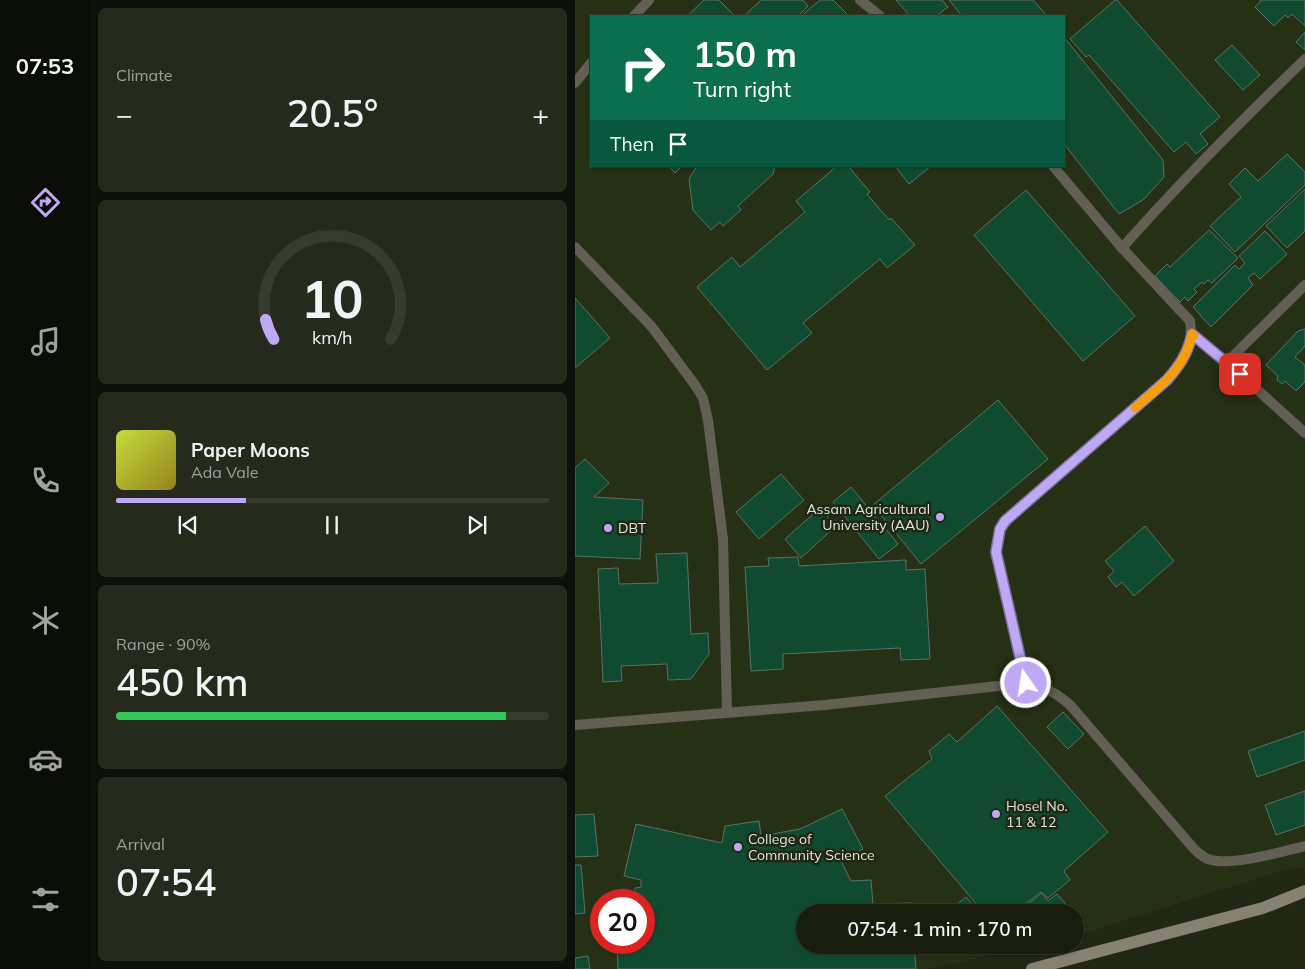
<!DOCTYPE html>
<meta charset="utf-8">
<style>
:root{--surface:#181d0e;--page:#252a1c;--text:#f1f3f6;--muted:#9fa29e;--line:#363b2e;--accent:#bfa8f4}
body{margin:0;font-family:Mulish,sans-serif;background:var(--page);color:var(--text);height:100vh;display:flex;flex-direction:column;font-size:19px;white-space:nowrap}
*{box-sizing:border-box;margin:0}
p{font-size:16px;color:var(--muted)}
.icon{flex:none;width:28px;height:28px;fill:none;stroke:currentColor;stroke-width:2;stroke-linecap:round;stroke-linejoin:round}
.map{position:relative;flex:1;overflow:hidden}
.details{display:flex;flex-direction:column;gap:8px;padding:8px;background:#0d1008;width:485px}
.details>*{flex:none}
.top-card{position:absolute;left:15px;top:15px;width:475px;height:152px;border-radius:0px;box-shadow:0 1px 4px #0004,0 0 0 1px var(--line);background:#0b6e4f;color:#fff;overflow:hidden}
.speed{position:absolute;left:15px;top:889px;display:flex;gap:10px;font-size:25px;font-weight:700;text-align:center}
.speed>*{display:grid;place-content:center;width:65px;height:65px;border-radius:50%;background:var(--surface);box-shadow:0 1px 4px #0004,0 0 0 1px var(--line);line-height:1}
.speed .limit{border:8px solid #d22;background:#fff;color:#111}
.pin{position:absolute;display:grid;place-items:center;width:42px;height:42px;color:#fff;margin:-21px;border-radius:10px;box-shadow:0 2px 8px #0006}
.me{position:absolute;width:55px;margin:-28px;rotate:347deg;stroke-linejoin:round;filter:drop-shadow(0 0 4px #0008)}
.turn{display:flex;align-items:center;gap:18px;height:105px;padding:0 20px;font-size:22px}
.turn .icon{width:65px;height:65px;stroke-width:2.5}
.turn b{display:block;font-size:35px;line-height:42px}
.then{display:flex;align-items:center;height:48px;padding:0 20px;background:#0003;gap:10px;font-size:19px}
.big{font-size:38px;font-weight:600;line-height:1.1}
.details .tile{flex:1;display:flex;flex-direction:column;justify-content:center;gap:8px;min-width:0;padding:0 18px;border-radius:8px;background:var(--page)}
.details .dial{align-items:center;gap:0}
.dial svg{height:130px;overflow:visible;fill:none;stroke:var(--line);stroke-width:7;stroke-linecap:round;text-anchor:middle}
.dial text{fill:var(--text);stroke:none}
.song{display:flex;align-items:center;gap:15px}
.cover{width:60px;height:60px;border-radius:8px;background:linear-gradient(135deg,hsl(70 70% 55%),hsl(50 70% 35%))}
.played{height:5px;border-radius:2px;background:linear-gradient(90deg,var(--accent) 30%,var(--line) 30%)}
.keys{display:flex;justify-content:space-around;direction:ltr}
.heat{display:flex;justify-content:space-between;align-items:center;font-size:28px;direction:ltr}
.charge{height:8px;border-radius:4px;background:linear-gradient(90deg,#34c759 90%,var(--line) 0)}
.trip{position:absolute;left:221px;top:904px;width:288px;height:50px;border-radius:25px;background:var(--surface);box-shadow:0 1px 4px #0004,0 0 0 1px var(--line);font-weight:600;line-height:50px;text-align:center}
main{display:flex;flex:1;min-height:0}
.menu{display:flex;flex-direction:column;width:90px;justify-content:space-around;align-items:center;background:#0a0c06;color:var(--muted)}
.menu .icon{width:35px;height:35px}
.menu .selected{color:var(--accent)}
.menu b{font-size:22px;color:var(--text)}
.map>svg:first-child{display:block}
</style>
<main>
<nav class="menu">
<b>07:53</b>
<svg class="icon selected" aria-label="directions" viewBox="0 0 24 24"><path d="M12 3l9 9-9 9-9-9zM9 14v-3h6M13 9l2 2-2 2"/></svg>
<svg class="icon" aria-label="music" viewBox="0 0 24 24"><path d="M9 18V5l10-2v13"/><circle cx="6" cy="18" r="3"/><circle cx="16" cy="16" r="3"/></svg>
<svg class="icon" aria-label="phone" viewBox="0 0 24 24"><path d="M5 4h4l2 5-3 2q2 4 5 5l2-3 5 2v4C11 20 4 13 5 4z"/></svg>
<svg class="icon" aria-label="climate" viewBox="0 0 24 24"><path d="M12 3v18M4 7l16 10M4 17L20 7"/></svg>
<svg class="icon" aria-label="car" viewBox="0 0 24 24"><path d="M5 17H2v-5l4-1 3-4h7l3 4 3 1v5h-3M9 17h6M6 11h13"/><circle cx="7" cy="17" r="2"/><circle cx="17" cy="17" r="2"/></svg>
<svg class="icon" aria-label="filters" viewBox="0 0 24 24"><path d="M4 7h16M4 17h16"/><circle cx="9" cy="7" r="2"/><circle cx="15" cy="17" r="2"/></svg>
</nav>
<section class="details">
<div class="tile"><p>Climate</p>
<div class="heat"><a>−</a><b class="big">20.5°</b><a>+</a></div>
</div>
<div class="tile dial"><svg viewBox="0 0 100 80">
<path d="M14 69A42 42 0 1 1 86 69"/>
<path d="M14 69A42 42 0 0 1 9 57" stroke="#bfa8f4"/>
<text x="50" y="56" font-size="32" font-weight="700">10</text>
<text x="50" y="72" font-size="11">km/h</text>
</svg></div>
<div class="tile">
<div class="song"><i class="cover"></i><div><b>Paper Moons</b><p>Ada Vale</p></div></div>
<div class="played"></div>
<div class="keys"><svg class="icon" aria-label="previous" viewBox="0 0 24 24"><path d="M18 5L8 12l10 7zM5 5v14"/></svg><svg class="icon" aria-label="pause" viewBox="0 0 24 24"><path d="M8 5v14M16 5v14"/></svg><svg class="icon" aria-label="next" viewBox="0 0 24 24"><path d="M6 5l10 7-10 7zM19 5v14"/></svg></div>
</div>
<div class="tile"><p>Range · 90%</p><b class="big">450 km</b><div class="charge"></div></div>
<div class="tile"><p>Arrival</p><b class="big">07:54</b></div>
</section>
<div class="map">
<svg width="730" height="969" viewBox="0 0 730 969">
<rect width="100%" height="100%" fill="#202713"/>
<path fill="#263015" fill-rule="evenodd" d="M0,0H730V867L709,870L500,936V912H230V945H461L353,969H0ZM16,16H489V166H16ZM26,900H69V942H26Z"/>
<path fill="#104a30" stroke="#5a7264" d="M129,0H144L160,16H112Z
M186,0H228L233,6L223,16H169Z
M245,0H258L274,16H226Z
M321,0H367L373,7L361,16H335Z
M374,0H458L472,16H387Z
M540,0H542L645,117L625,134L633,144L621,154L611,142L599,152L514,55L511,57L495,39Z
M685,0H730V26L717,14L713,18L710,15L699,26L680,7L686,1Z
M730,32V50L721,42Z
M489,37L588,160L589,177L568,200L544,214L489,144Z
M657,45L685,75L668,90L640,60Z
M712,154L730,172V185L660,252L635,226L666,197L654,184L670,168L683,181Z
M94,166H107L100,173Z
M200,166L198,174L163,206L166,210L148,226L145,222L136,230L118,210L114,179L122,166Z
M262,166H273L295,192L292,194L314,220L316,218L340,245L312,268L305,259L228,323L237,333L192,370L122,287L157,257L165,267L230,212L221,201Z
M320,166H356L334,184Z
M730,189V231L712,248L691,226Z
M451,190L560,316L508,361L399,235Z
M634,230L663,258L637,283L633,280L629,284L627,282L619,289L622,292L613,301L610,297L605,302L580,276L592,264L595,267Z
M690,231L712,254L685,279L679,273L673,278L678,285L636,327L618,307L660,265L664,269L670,263L664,256Z
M0,298L35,338L0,368Z
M730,329V346L720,357L730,365V382L721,391L710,381L707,384L702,380L703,376L691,365L723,331Z
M423,400L473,459L346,564L298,505Z
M10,459L34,483L19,497L68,500L65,559L0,556V468Z
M206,474L229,500L184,539L161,512Z
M276,487L323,544L304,559L258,502Z
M245,508L261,526L226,558L210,539Z
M570,526L599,561L559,596L547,582L541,587L533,577L539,571L530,561Z
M112,553L116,634L133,633L134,654L116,679L93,680L92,664L46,666L47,681L28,682L23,569L43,568L44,584L83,583L81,554Z
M223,557L224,566L331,560V570L350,569L355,659L326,660L325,648L208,654V669L176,671L170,567L194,566L193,558Z
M422,706L533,832L489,871L495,880L473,898L466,892L440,912H408L310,796L357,759L354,751L374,734L382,742Z
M488,712L509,734L493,749L472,727Z
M730,731V760L682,777L673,751Z
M730,791V825L701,835L690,805Z
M267,809L288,849L265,859L276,881L296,880L298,904L337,903L338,912H230V945H339L341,969H43L42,942H69V900H61L60,888L66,887V880L49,876L61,824L147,843L150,826L184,821L186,836L225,829Z
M19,814L23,856L0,857V815Z
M0,865H6L10,913L0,914Z
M467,893L473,901L482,894L497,911L494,912H443Z
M391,897L404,912H372Z
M13,956L15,969H0V958Z"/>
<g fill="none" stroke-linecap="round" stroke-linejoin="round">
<path stroke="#635f55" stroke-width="10" d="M285,0L305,16
M59,16L74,0
M0,83L16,63
M0,247L77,327L120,385L128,398L133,420L148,539L152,713
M547,248C605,182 667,120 730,59
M617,333L652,362L730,433
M652,362L730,285
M451,683L421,552L425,529L440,512L592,380C609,361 619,348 615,321L547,248L478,166
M0,725L250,705L451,683C471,688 481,692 496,706L620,850C624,853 628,857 633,859C656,867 705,852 730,846"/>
<path stroke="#868171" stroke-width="12" d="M457,969L688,908L730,891"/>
</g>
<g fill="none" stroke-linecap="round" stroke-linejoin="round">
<g stroke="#7c6d9f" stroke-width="12">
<path id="route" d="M451,683L421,552L425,529L430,521L592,380C605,365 613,353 617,334L665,374"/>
</g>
<use href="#route" stroke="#bfa8f4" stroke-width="9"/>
<path stroke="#f59e0b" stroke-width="9" d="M560,408C586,385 610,369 617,334L619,336"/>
</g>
<g fill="#bfa8f4" stroke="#202713" stroke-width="2">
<circle cx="365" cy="517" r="5"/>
<circle cx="33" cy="528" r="5"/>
<circle cx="421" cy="814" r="5"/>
<circle cx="163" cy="847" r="5"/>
</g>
<g text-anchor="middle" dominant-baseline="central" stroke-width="5" stroke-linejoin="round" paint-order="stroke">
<g font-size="14" fill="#e1e6da" stroke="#202713" text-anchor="start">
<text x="355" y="509" text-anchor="end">Assam Agricultural<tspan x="355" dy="16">University (AAU)</tspan></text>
<text x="43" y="528">DBT</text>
<text x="431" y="806">Hosel No.<tspan x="431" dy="16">11 &amp; 12</tspan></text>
<text x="173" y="839">College of<tspan x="173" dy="16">Community Science</tspan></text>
</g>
</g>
</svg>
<div class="speed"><div class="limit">20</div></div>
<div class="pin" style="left:665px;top:374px;background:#d93025"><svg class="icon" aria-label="arrive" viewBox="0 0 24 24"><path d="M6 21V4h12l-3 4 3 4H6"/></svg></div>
<svg class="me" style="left:451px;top:683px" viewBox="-20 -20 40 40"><circle r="17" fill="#bfa8f4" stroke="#fff" stroke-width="3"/><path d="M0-11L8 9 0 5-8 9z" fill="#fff"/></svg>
<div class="trip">07:54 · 1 min · 170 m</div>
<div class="top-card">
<div class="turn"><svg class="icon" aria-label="right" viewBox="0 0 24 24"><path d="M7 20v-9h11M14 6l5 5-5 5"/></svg><div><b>150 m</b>Turn right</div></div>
<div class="then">Then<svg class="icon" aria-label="arrive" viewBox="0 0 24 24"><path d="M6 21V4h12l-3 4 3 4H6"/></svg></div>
</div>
</div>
</main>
